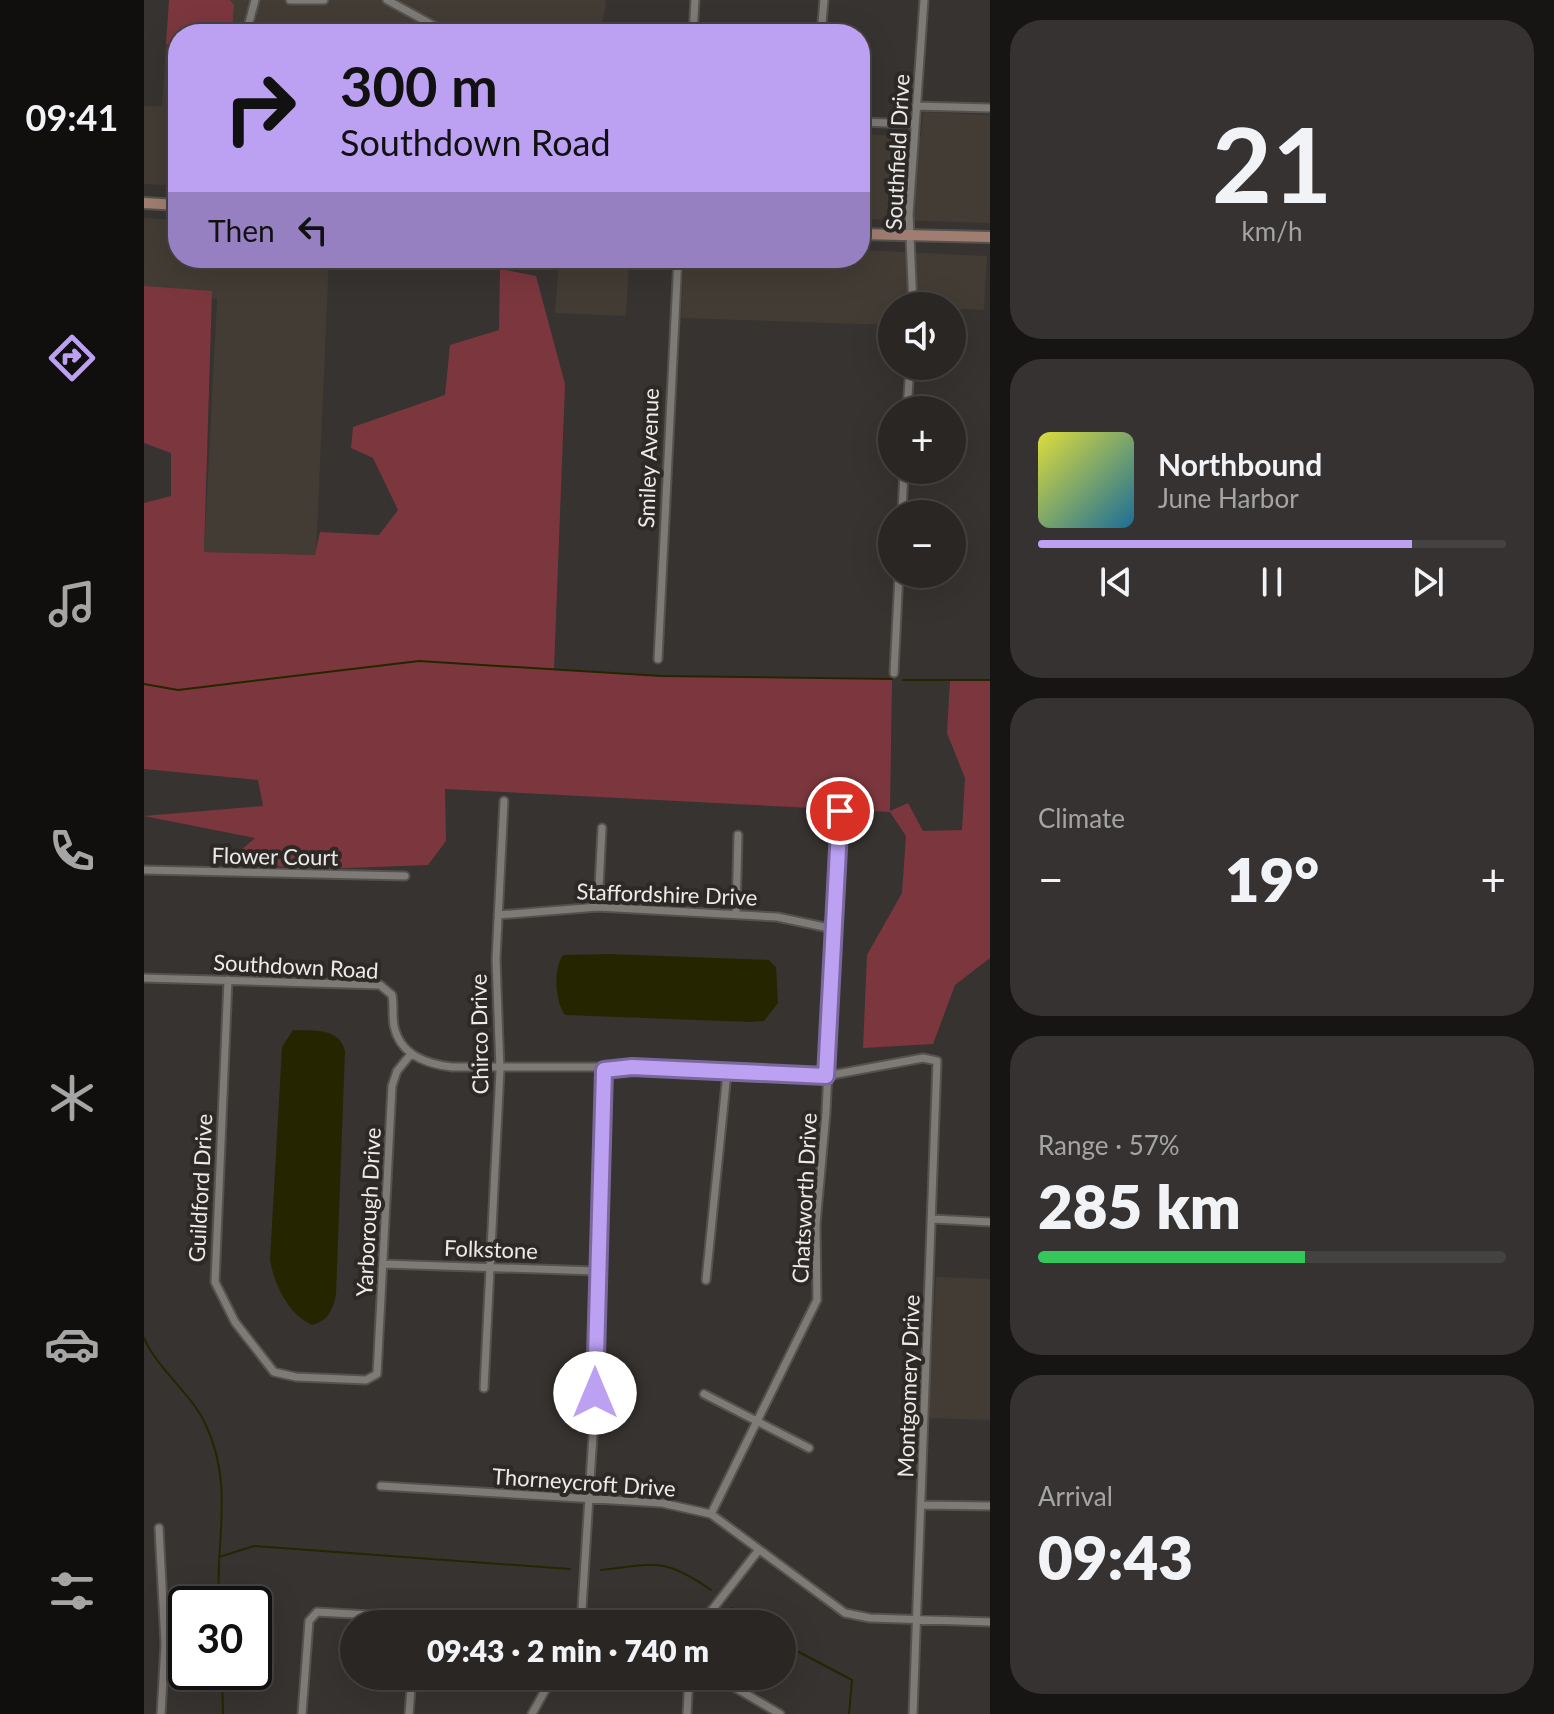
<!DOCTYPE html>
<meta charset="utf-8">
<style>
:root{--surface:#292624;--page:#353231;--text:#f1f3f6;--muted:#a5a5a6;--line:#454341;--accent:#bca0f2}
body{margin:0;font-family:Lato,sans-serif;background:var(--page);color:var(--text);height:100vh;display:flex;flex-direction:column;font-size:30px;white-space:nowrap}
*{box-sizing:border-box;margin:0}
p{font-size:26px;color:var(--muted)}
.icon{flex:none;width:44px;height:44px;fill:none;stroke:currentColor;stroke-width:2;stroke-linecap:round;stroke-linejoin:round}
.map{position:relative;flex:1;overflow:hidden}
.panel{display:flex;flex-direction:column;gap:20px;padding:20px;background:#171514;width:564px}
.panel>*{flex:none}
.hud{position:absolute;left:24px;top:24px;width:702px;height:244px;border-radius:32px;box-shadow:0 8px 32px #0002,0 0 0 2px var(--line);background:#bca0f2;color:#111;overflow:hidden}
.fabs{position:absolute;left:734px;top:292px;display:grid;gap:16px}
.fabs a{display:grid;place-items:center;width:88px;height:88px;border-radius:50%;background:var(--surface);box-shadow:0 8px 32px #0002,0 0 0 2px var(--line);font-size:40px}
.speed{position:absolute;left:24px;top:1586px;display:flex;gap:16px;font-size:40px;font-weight:700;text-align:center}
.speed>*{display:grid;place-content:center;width:104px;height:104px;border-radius:50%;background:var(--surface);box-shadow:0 8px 32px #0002,0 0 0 2px var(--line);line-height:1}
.speed .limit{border:4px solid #111;border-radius:12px;background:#fff;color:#111}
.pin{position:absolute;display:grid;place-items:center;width:68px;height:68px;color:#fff;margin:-34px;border:4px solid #fff;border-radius:50%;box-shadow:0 2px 8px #0007}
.me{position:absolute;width:88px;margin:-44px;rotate:0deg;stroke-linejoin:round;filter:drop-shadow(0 0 6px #0008)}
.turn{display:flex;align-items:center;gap:28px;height:168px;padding:0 40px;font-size:36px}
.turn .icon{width:104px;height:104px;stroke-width:2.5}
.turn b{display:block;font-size:56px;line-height:68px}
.then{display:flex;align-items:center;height:76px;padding:0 40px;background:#0003;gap:16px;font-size:30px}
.big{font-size:60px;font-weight:800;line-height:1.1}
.panel .tile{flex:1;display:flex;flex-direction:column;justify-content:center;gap:12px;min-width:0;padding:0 28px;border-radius:32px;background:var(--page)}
.panel .dial{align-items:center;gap:0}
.dial b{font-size:104px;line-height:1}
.song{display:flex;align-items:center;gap:24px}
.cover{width:96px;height:96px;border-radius:12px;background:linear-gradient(135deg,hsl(60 70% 55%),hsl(200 70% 35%))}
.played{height:8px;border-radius:4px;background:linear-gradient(90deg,var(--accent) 80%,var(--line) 80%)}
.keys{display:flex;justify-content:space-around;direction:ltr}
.heat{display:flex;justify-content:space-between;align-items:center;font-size:44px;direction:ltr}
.charge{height:12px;border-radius:6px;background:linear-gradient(90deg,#34c759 57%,var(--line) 0)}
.trip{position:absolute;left:196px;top:1610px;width:456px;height:80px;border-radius:40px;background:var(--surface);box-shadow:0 8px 32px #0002,0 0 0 2px var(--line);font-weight:800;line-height:80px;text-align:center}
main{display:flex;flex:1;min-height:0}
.tab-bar{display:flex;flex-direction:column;width:144px;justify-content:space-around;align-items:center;background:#100f0e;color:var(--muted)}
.tab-bar .icon{width:56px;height:56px}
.tab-bar .active{color:var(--accent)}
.tab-bar b{font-size:36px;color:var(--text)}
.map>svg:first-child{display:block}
</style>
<main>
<nav class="tab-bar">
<b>09:41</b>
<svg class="icon active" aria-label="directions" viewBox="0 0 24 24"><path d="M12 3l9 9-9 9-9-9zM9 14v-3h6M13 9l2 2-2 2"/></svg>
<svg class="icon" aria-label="music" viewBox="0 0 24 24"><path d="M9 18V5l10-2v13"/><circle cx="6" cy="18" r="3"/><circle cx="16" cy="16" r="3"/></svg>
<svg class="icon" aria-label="phone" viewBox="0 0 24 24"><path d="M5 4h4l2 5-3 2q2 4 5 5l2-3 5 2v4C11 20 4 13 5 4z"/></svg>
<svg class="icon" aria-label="climate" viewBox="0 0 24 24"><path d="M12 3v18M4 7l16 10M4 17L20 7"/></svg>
<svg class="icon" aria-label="car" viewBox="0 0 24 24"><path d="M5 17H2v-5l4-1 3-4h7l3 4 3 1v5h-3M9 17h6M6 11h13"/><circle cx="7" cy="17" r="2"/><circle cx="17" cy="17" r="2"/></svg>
<svg class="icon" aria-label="filters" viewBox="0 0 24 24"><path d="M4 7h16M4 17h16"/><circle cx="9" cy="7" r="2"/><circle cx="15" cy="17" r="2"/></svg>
</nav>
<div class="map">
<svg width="846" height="1714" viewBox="0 0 846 1714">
<rect width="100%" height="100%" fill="#373330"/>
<path fill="#433c34" d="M86,0H461L462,5L456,34H88L90,6Z
M22,44L34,45V186L0,184V106H18Z
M779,112L846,115V223L716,219V134L777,137Z
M0,218L34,220V258H185L172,555L60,552L73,299L0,295Z
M716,250L843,256L840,310L748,306V325L537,318L540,258H716Z
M415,258H485L482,316L411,313Z
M792,1277L846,1279V1420L784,1418Z"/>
<path fill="#7c373e" d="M25,0H86L90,5L88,34H34V45L22,44Z
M356,269L392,276L421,384L410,669L517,676L748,679L746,811L764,803L779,831L818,830L821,778L803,733L806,681L846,680V958L811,985L789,1044L719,1048L723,955L758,893L762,836L746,812L301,789L302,841L284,865L177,869L82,863L111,838L0,816L119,806L114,780L0,769V503L27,496V453L0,443V286L68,291L60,552L171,555L176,532L235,535L254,510L229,458L207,448L209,427L301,395L306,345L355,330Z"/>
<path fill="#252600" d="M466,954L625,960L632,967L634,1003L620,1021L606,1022L421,1015C411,1002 409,968 419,955Z
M149,1030C170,1031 195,1027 201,1051L192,1295C188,1311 185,1320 168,1325C144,1314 130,1284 126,1260L138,1047Z"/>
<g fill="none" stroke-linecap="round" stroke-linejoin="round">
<path stroke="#252600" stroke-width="2" d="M759,680H846
M0,684L34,690L275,661L517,676L748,679
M0,1338C14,1370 46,1392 61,1423C91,1486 71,1539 75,1604
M75,1557L110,1546L426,1569
M457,1570C513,1564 519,1557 567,1590
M588,1608L610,1624
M638,1643L708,1680L705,1714
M78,1672L79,1714"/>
<g stroke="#54514e" stroke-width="11">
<path id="street" d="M146,0H180
M243,0L305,34
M102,34L111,0
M549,34L551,0
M677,34L680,0
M772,106L846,108
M716,122L771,124
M769,306L765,214L780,0
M763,410L766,366
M758,514L760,470
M514,659L534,258
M750,673L755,574
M0,870L261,876
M454,907L458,828
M592,913L594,835
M354,915L454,907L633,917L690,929
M0,978L236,985L248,995C250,1005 248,1016 250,1026C256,1055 282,1064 308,1067H488L682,1076L779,1058L793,1061L769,1714
M84,980L71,1282L91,1322L130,1372L152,1377L222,1380L233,1374L248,1086L253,1071L267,1054
M789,1219L846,1222
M239,1264L452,1271
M562,1280L583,1073
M340,1388L356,1070L352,959L360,801
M560,1394L665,1448
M237,1486L518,1503L567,1514L701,1613L726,1618L846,1622
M778,1505L846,1506
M567,1514L673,1300L672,1224L682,1113L696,811
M15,1528L21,1644L17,1714
M437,1624L450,1418L460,1070
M557,1624L614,1551
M554,1676L585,1684L636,1714
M158,1714L165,1621L173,1612L387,1624
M265,1714L268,1676
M388,1714L409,1676
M543,1714L545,1676"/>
</g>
<g stroke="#54514e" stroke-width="14">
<path id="secondary" d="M0,203L34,205
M716,234L846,237"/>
</g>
<use href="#street" stroke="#7e7a76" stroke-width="7"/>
<use href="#secondary" stroke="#9f7e71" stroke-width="10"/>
</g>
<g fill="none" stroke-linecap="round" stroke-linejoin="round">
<g stroke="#7a689d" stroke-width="20">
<path id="route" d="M451,1393L460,1070L488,1067L682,1076L696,811"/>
</g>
<use href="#route" stroke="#bca0f2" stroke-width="14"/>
</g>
<g text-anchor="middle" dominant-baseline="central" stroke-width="8" stroke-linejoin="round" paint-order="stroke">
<g font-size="22" fill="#edebe9" stroke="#2d2926">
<text transform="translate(753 152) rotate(-87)">Southfield Drive</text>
<text transform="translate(504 458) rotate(-88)">Smiley Avenue</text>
<text transform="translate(131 856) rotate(1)">Flower Court</text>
<text transform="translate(523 894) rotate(2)">Staffordshire Drive</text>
<text transform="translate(152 966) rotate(3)">Southdown Road</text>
<text transform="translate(335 1034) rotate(-91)">Chirco Drive</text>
<text transform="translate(56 1188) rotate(-87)">Guildford Drive</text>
<text transform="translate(660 1198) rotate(-87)">Chatsworth Drive</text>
<text transform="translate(224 1212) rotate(-87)">Yarborough Drive</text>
<text transform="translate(347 1249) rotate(2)">Folkstone</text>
<text transform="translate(764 1386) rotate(-88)">Montgomery Drive</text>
<text transform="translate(440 1482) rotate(4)">Thorneycroft Drive</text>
</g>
</g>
</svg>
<div class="fabs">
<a><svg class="icon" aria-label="sound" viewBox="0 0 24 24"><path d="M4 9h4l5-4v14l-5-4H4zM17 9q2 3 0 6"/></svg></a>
<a>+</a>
<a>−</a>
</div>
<div class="speed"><div class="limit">30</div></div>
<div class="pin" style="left:696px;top:811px;background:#d93025"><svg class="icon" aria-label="arrive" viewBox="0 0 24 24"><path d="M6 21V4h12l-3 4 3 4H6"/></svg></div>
<svg class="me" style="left:451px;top:1393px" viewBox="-20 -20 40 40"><circle r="19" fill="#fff"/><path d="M0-13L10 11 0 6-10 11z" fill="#bca0f2"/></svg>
<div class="trip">09:43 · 2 min · 740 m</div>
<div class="hud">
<div class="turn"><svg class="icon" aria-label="right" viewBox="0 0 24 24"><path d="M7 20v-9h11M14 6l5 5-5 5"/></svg><div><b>300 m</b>Southdown Road</div></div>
<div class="then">Then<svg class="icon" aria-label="left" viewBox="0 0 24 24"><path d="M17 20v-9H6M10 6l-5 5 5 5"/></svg></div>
</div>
</div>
<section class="panel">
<div class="tile dial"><b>21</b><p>km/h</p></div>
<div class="tile">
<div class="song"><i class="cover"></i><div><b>Northbound</b><p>June Harbor</p></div></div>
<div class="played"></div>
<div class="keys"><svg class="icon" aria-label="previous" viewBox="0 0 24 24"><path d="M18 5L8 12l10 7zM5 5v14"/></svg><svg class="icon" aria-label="pause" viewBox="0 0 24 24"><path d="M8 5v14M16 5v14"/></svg><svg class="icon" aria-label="next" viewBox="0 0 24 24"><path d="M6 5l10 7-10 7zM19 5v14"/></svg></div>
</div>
<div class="tile"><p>Climate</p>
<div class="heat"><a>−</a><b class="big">19°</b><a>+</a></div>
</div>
<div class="tile"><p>Range · 57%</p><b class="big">285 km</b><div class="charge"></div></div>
<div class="tile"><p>Arrival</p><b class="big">09:43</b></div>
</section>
</main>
